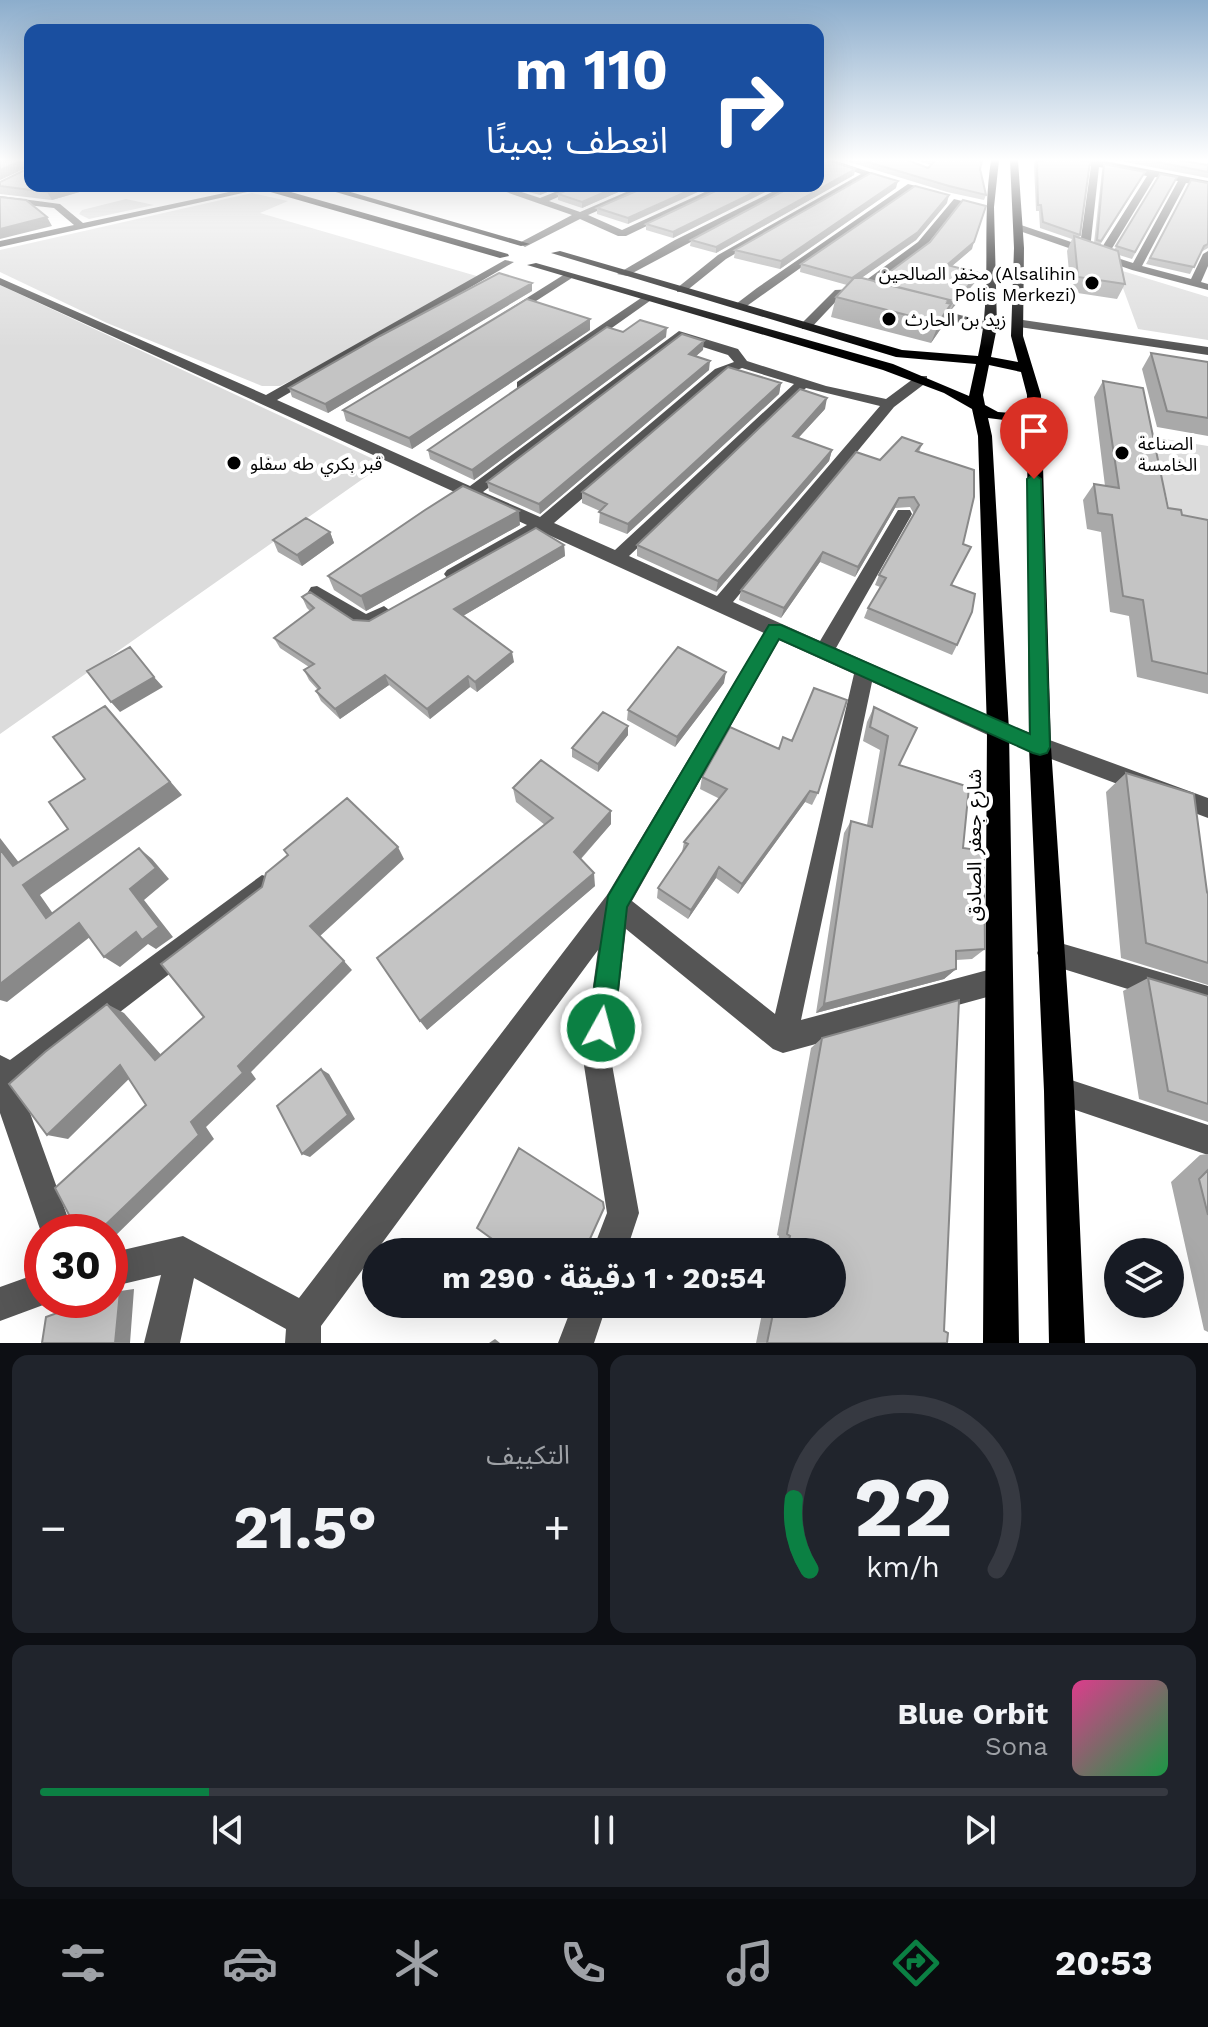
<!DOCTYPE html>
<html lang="ar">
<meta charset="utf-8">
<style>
:root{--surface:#171b24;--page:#20242c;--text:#f1f3f6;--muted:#9ea1a6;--line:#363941;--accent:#0b8043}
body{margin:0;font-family:"Work Sans","Noto Sans Arabic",sans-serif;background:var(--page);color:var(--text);direction:rtl;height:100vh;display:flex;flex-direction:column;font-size:30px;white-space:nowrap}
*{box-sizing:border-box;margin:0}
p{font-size:26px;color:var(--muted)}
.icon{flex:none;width:44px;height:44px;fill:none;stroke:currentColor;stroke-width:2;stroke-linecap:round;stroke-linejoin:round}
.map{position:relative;height:1343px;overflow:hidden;direction:ltr}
.side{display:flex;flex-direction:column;gap:12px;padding:12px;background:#0d0f14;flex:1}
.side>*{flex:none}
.guide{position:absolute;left:24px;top:24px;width:800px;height:168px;border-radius:16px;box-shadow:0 8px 32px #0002;direction:rtl;background:#1a4fa0;color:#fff;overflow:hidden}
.tools{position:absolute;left:1104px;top:1238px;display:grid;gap:16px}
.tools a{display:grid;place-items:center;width:80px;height:80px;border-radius:50%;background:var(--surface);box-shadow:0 8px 32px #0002;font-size:40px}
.speed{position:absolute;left:24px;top:1214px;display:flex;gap:16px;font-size:40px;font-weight:700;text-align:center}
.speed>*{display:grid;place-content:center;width:104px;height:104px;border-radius:50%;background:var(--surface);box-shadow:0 8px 32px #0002;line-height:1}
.speed .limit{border:12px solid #d22;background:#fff;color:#111}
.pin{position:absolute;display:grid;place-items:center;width:68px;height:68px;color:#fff;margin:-82px -34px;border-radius:50% 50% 50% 0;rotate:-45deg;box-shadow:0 0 8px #0007}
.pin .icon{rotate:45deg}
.me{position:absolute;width:88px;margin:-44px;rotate:7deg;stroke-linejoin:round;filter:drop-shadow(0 0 6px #0008)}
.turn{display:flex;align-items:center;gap:28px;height:168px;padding:0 24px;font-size:36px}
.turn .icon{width:104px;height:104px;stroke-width:2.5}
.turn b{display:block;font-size:56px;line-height:68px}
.big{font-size:60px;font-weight:700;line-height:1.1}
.side .widget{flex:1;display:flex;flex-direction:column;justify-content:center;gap:12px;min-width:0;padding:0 28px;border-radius:16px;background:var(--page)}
.side .dial{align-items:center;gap:0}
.dial svg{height:208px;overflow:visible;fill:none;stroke:var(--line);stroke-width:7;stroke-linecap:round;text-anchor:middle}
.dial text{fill:var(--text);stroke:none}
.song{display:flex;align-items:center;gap:24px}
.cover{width:96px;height:96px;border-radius:12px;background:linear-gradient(135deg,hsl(330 70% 55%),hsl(140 70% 35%))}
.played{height:8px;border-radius:4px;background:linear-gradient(90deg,var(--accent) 15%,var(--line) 15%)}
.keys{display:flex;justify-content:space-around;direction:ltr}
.heat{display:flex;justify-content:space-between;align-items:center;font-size:44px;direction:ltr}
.side .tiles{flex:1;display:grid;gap:12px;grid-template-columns:1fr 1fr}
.widget:last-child{grid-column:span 2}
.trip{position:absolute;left:362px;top:1238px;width:484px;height:80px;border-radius:40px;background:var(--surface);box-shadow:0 8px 32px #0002;font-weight:700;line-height:80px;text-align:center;direction:rtl}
.tab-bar{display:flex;height:128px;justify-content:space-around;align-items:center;background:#090b0e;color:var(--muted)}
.tab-bar .icon{width:56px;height:56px}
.tab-bar .selected{color:var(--accent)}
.tab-bar b{font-size:36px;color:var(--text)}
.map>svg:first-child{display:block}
</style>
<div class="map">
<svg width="1208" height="1343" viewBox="0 0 1208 1343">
<rect width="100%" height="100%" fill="#fff"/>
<path fill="#dcdcdc" d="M252,193L288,201L260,213L480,277L294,379L280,386H262L107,323L0,272V250Z
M126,199L154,205L89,219L79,214L82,210Z
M1116,269L1208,297V340L1138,329Z
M0,285L384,464L0,734Z
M1152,437L1208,446V526L1172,519Z"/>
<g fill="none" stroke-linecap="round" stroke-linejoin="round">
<path fill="#555" fill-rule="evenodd" d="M821,160H833L882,176L878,179L870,176L726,259L685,292H677V288L718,255L861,174Z
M1069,160H1100L1208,181V187L1186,183L1142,266L1191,279L1203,254L1208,251V266L1201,282L1208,284V290L1132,270L1014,229L1018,224L1080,245L1091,166ZM1099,167L1147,176L1099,252L1090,249ZM1155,177L1178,181L1133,263L1108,255Z
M908,184L916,186L744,308H736V304L757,288Z
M257,186L265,188L0,247V241L74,225L54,208L0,202V196L60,204L83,223Z
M489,186H503L540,198L570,186H583L549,201L580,212L640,186H653L588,215L622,230L718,186H730L626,236H618L580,219L525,247L520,244L521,242L572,215Z
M784,186H796L627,276L617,274L675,240Z
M954,199L962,201L926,246L866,291L867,296L842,295L810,329H802V323L835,290L854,289L918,242Z
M505,260L514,262L277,400L470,486L679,331L738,349L747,361L826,386L886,399L917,376H927V382L894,407L733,602L820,641L898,510H910L912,514L836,648L1006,724L1208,798V818L990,736L872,682L801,1020L999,967L1009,971L1013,981L1009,991L783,1053L773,1049L626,929L611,1059L639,1213L626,1252H592L607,1213L583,1059L598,950L321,1326V1343H285L286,1329L194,1278L180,1343H144L161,1275L110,1287V1253L183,1236L299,1298L607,895L764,633L542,532L459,578H447L444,574L447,570L527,525L0,285V278L266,395ZM681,340L728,355L734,362L715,369L540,517L483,492ZM742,368L794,384L615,550L554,523L725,375ZM806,388L880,406L717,596L629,556ZM779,640L854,674L775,1014L632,901Z
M565,274L575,276L511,317L501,314Z
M644,296L654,298L527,388H517V382Z
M921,305L995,324L997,327L991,331L917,312V306Z
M1016,319L1208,347V355L1012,326V320Z
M317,586L366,614L384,606L393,613C370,648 335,612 311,597L308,592L311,587Z
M262,875L271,878L274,887L271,896L21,1088L73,1232H42V1235L0,1113V1055L10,1060Z
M1050,940L1208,986V1014L1041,962L1037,953L1041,944Z
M1059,1076L1208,1125V1155L1049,1101L1044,1091L1049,1081Z
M42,1272V1300L54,1301L0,1321V1287Z
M573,1304H607L594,1343H558Z"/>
<path fill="#000" fill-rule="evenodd" d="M991,160H999L994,207L997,327L991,357L1018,362L1011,336L1014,248L1010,160H1018L1024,248L1023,336L1041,395L1051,747L1074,1091L1085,1343H1049L1044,1091L1029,747L1027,423L988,418L992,436L1009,730L1019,1343H983L987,730L978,436L972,409L944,393L883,370L527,265L536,263L893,364L969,396L976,364L896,357L551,253L560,251L902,350L978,356C993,293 981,225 991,160ZM989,365L1021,372L1027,395V414L998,412L985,405L983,395Z
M270,186L508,254L509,256L500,258L267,191Z
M315,186H330L530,244L521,246Z"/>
</g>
<path fill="#a9a9a9" d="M0,160H30V186H100L52,200L0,194V182L27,169V167L0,180Z
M843,160H907L928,168L931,165L916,160H982L980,169L986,195L984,200L947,192Z
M1036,160H1080V235L1079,238L1094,243L1102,171L1104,164L1142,178L1100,245L1114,250L1160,174L1177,177L1132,259L1119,255L1125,284L1117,299L1071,292L1067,251L1072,239L1040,228L1039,211H1036L1034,164Z
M1115,160H1178L1207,165L1208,164V178Z
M855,169L854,175L716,253L690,246L691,240Z
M1208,183V248L1201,252L1190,274L1146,264L1188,186Z
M506,186H562L540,195Z
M577,186H632L582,208L558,200V194Z
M648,186L628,224L597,214V208Z
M726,186H777L673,238L646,230V224Z
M896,188L780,269L734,258L735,250Z
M947,203L916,240L861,278L876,282L972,249L952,266L979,273L977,280L951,310L949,309L944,324L931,343L831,317L836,297L847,285L800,272L801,264Z
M532,291L328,413L292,397L289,388Z
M590,330L412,449L346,421L343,410Z
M623,332L666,337L474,480L430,459L428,450Z
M703,350L696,356L709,370L540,514L489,491L487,482Z
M1151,353L1208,362V436L1157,427L1142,369Z
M1103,381L1168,508L1182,515L1208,520V694L1137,677L1129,616L1110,612L1101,532L1087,529L1083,500L1094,484L1105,486L1094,397Z
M781,383L779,394L627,534L599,523L600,511L582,503V492Z
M825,409L798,438L832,450L829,461L716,592L637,556V545Z
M922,444L919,452L951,585L957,645L952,655L864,618L868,608L880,587L875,585L879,575L914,514L910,507L895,508L855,577L820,562L781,618L739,600L741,590L880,460Z
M520,525L366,611L334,590L328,576Z
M330,532L334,543L302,566L278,552L273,540Z
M564,545L565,556L463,616L514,662L477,692L470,687L430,719L389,685L340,719L321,701L316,691L318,690L309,680L304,670L309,667L280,648L274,638L310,611L307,608L302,597L353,620L369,621Z
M724,683L675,747L627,720L628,710Z
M874,707L917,728L899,765L963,848L985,949L972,959L956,960V969L944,979L816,1013L844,833L851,821L867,825L880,750L863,741L867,722Z
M628,726V735L598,772L572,757V748Z
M783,737L818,793L812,805L805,802L738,894L716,878L688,919L657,898L658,888L682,852L684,842L720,799L700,789L702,777L779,748Z
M1126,773L1208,894V985L1121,958L1106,792Z
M513,788L611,824L581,859L595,886L427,1030L545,825L516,802Z
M1148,978L1208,996V1122L1139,1099L1123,991Z
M822,1038L944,1331L947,1343H756L764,1304H832V1252H776L779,1236L777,1235L811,1048Z
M1208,1154V1332L1204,1330L1171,1182L1200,1155Z"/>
<path fill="#898989" d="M23,160H30V166L0,180V170Z
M855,169L854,175L716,253V247Z
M898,181L896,188L780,269L781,261Z
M68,186H100L52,200L47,192Z
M547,186H562L540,195V189Z
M619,186H632L582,208V202Z
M699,186H711L628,224V218Z
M767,186H777L673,238V232Z
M949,195L947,203L916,240L850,286L852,278Z
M47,217L52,226L0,239V229Z
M974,242L972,249L945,272L947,265Z
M979,273L977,280L951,310L954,303Z
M532,283V291L328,413L325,404Z
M950,300L945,313L951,304L944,324L931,343L947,303Z
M590,319V330L412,449L409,438Z
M667,328L666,337L474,480L472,470Z
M704,341L703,350L688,363L689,354Z
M710,361L709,370L540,514L539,504Z
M781,383L779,394L627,534L628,524Z
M827,398L825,409L790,447L793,436Z
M832,450L829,461L716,592L718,581Z
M899,498L895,508L855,577L858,567Z
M519,511L520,525L366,611L361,596Z
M330,532L334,543L302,566L297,555Z
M564,545L565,556L456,620L454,609Z
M823,552L820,562L781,618L784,608Z
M512,652L514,662L477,692L475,682Z
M726,672L724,683L675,747L677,737Z
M385,675L389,685L340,719L335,709Z
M468,676L470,687L430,719L427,709Z
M154,677L163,687L120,712L111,702Z
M105,706L182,795L40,895L63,928L46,918L23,885L170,782Z
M628,726V735L598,772V764Z
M810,791L805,802L738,894L742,884Z
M611,811V824L575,865L574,852Z
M0,838L30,877L13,866L0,849Z
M398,847L404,859L319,937L310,926Z
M139,848L152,859L169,879L144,900L173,937L156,949L148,944L120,967L104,957Z
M719,867L716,878L688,919L691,910Z
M594,873L595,886L427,1030L420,1021Z
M79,923L95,933L7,1002L0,1000V984Z
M344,961L352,970L251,1072L256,1079L206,1127L214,1139L110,1241V1232H98L238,1066Z
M956,969L944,979L816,1013L824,1004Z
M107,1004L124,1013L171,1066L155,1060Z
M120,1065L137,1071L68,1139L47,1135Z
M321,1069L329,1074L355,1119L310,1157L302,1154Z
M134,1289L130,1343H115L120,1291Z
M495,1339L500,1343H489Z"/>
<path fill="#c4c4c4" stroke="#898989" stroke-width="2" d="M0,160H23L0,170Z
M28,160H30V186H68L47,192L0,186V182L27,169Z
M818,160H828L855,169L716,247L691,240L793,186H818Z
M861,160H907L928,168L935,161L932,160H982L980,169L986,195L949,186Z
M1037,160L1042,161L1041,160H1080L1090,162L1080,235L1043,222L1041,205H1038Z
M1147,160H1178L1207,165L1208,164V172Z
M1104,164L1145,172L1101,241L1097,240Z
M871,173L898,181L781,261L735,250Z
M1160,174L1177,177L1135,252L1116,246Z
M1191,180L1208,183V244L1204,246L1194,267L1150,258Z
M528,186H547L540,189Z
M577,186H619L582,202L558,194Z
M648,186H699L628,218L597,208Z
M726,186H767L673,232L646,224Z
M915,186L949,195L918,232L852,278L801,264Z
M0,197L26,200L47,217L0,229Z
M963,200L986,206L974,242L947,265L979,273L954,303L948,301L950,300L876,282L930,242Z
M1074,236L1118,251L1125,284L1078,277Z
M499,273L532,283L325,404L289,388L380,336Z
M854,278H862L950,300L947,303L951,304L938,323L836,297Z
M527,299L590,319L409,438L343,410Z
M640,320L667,328L472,470L428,450L607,327L623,332Z
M682,334L704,341L689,354L710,361L539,504L487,482Z
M1151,353L1208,362V418L1167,411Z
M728,367L781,383L628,524L599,512L607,504L582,492Z
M1103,381L1143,388L1168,508L1181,510L1182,515L1208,520V674L1152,661L1143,600L1123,596L1112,515L1098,513L1094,484L1119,488Z
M800,389L827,398L793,436L832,450L718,581L637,545Z
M902,437L922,444L916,451L974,470V497L963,544L971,547L951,585L975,594L972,612L957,645L868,608L886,578L879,575L919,505L914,497L899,498L858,567L823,552L784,608L741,590L856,452L880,460Z
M463,486L519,511L361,596L328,576L425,510Z
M306,518L330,532L297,555L273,540Z
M536,528L564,545L454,609L512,652L475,682L468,676L427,709L385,675L335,709L316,691L320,688L304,670L314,664L274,638L314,608L302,597L310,592L353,620L369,621Z
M130,647L154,677L111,702L87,671Z
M678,647L726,672L677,737L628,710Z
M814,688L847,700L818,793L810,791L742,884L719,867L691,910L658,888L688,844L684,842L727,789L702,777L730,727L779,749L783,737L792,741Z
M105,706L170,782L23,885L46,918L139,848L156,868L130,889L159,927L142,940L136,932L104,957L79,923L0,984V849L13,866L68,829L49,802L85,779L53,737Z
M874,707L917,728L899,765L969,787L963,848L984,851L985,949L956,951V969L824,1004L851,821L872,827L888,736L870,727Z
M603,712L628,726L598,764L572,748Z
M541,760L611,811L574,852L594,873L420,1021L377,958L553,818L513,788Z
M1126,773L1194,794L1207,892L1208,894V963L1146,943Z
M347,798L398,847L310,926L344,961L238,1066L243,1073L191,1122L199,1135L98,1232H78L55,1188L146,1105L120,1065L47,1135L9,1084L45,1052L107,1004L155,1060L204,1017L161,964L262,887L266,873L288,855L284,850Z
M1148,978L1208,996V1104L1168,1091Z
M959,1000L944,1331L948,1333L947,1343H767L775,1304H832V1252H786L790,1236L787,1234L822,1038Z
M321,1069L348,1115L302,1154L277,1106Z
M519,1148L603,1202L604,1208L584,1252H510L477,1228Z
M1208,1170V1215L1199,1179Z
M120,1291L115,1343H42L46,1317L93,1300H110V1294Z"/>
<linearGradient id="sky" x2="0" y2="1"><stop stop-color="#8cadcc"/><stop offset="0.46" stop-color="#fff"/><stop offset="1" stop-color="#fff" stop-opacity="0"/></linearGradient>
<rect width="1208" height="348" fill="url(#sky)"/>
<path fill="#0b8043" stroke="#07532c" stroke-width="2" d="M1034,474L1041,479L1050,747L1047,753L1040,755L1033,753L779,639L627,907L614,1028L610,1037L601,1041L592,1037L588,1028L608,896L769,625H781L1030,734L1027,479Z"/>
<g fill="#000" stroke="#fff" stroke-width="3">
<circle cx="1092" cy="283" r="8"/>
<circle cx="889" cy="319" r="8"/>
<circle cx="1122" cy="453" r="8"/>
<circle cx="234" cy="463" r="8"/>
</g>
<g text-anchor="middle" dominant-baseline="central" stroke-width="8" stroke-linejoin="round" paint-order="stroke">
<g font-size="18" fill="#000" stroke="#fff" text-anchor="start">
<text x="1076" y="273" text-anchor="end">مخفر الصالحين (Alsalihin<tspan x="1076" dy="21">Polis Merkezi)</tspan></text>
<text x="905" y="319">زيد بن الحارث</text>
<text x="1138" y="443">الصناعة<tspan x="1138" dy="21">الخامسة</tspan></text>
<text x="250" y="463">قبر بكري طه سفلو</text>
</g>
<g font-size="20" fill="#000" stroke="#fff">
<text transform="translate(974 845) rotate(-90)">شارع جعفر الصادق</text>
</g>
</g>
</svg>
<div class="tools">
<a><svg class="icon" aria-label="layers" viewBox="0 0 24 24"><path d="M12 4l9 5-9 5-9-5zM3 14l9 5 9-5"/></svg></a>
</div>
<div class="speed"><div class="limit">30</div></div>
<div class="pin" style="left:1034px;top:479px;background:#d93025"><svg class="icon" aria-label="arrive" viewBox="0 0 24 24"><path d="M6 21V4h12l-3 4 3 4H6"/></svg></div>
<svg class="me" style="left:601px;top:1028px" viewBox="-20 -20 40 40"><circle r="17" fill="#0b8043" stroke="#fff" stroke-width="3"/><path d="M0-11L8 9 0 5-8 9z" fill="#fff"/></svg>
<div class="trip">20:54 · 1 دقيقة · 290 m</div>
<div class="guide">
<div class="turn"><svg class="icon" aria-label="right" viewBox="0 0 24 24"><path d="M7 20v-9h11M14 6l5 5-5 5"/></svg><div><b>110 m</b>انعطف يمينًا</div></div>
</div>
</div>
<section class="side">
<div class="tiles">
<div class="widget dial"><svg viewBox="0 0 100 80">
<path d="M14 69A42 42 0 1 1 86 69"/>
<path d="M14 69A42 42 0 0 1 8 42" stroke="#0b8043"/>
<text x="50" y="56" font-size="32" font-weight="700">22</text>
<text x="50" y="72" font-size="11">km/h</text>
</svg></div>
<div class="widget"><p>التكييف</p>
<div class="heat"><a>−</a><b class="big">21.5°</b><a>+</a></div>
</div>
<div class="widget">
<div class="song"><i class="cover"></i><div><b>Blue Orbit</b><p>Sona</p></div></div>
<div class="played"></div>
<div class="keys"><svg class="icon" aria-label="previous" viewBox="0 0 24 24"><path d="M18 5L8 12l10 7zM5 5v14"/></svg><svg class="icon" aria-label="pause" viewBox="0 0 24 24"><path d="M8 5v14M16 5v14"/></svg><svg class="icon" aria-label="next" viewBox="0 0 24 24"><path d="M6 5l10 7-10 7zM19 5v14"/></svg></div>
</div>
</div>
</section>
<nav class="tab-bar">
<b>20:53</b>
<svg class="icon selected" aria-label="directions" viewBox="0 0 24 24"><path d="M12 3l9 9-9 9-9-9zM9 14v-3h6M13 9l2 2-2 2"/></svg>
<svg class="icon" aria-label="music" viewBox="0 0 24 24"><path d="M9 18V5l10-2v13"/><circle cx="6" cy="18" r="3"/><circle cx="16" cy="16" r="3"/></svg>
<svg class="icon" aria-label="phone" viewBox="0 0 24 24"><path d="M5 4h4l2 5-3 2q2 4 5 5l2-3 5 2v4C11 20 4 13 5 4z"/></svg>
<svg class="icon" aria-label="climate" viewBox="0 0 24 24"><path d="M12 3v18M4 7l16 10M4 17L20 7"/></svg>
<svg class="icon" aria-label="car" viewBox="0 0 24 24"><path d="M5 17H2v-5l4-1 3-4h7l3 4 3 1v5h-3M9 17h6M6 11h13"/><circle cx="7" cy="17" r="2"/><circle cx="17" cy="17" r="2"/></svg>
<svg class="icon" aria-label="filters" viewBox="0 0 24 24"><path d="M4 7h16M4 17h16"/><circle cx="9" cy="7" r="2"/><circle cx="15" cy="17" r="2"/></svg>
</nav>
